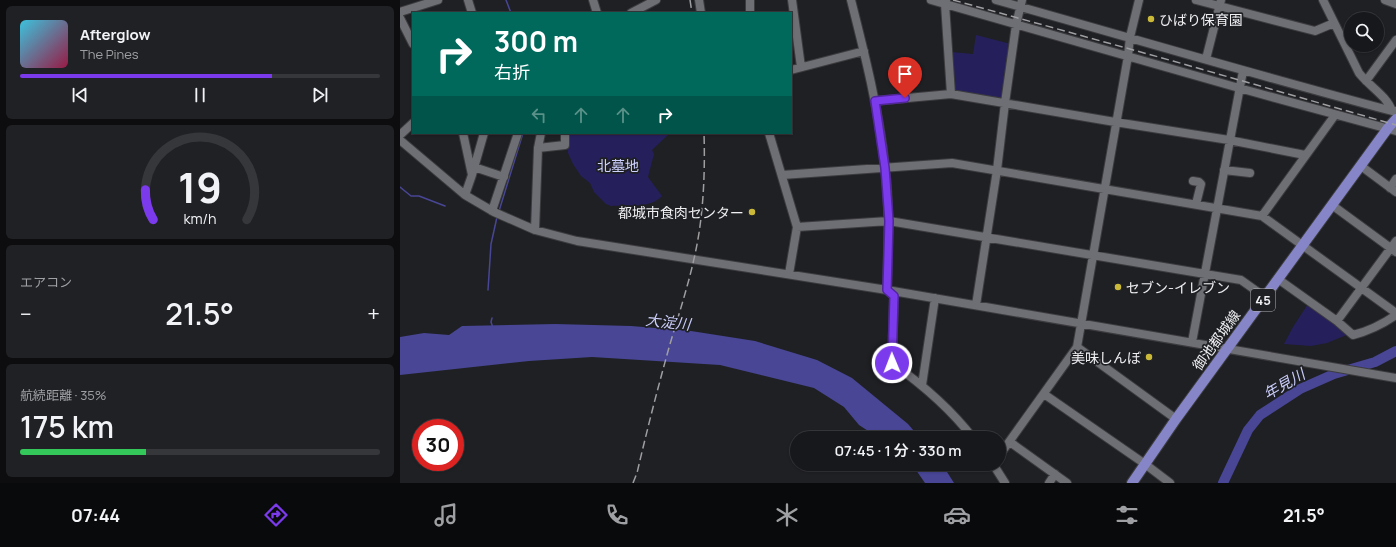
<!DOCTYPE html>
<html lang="ja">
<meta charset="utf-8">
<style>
:root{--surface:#17181b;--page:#202124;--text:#f1f3f6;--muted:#9ea0a3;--line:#36373a;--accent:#7c3aed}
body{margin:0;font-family:Manrope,"Noto Sans JP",sans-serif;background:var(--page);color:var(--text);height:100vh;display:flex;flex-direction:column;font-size:15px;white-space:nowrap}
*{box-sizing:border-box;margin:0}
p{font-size:13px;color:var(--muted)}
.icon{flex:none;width:22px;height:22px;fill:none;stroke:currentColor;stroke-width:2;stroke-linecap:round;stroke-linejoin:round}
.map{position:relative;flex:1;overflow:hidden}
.panel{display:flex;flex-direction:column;gap:6px;padding:6px;background:#0d0d0f;width:400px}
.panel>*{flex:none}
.hud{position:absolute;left:12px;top:12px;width:380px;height:122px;border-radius:0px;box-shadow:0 1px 3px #0004,0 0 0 1px var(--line);background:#00695c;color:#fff;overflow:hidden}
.buttons{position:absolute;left:944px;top:12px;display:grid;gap:8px}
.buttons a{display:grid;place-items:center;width:40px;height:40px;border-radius:50%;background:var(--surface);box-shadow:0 1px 3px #0004,0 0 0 1px var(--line);font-size:20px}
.speed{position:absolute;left:12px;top:419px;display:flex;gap:8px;font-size:20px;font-weight:700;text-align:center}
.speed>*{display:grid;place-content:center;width:52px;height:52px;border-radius:50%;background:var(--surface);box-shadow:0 1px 3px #0004,0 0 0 1px var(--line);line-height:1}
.speed .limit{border:6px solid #d22;background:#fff;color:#111}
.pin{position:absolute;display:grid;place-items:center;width:34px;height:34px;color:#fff;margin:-41px -17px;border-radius:50% 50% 50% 0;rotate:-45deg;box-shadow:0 0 4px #0007}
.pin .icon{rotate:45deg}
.me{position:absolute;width:44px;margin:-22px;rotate:359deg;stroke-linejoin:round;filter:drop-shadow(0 0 3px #0008)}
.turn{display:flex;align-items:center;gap:14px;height:84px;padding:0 16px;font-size:18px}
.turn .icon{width:52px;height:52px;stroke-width:2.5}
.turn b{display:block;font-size:28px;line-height:34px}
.lanes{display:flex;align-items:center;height:38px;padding:0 16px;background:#0003;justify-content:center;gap:20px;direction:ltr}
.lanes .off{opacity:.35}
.big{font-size:30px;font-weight:600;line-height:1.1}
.panel .card{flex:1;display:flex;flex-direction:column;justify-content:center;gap:6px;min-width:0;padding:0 14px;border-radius:6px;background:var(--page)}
.panel .dial{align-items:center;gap:0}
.dial svg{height:104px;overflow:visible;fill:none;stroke:var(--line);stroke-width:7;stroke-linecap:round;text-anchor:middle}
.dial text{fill:var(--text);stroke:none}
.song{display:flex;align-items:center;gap:12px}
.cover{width:48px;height:48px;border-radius:6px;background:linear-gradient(135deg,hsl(190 70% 55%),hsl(340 70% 35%))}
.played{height:4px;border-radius:2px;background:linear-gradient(90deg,var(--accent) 70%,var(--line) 70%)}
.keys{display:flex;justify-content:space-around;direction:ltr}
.heat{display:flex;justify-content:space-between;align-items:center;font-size:22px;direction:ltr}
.charge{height:6px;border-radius:3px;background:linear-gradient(90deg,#34c759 35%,var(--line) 0)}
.trip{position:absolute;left:390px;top:431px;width:216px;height:40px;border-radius:20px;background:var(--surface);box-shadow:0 1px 3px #0004,0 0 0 1px var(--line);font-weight:600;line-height:40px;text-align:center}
.tab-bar{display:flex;height:64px;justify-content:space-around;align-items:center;background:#090a0b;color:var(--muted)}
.tab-bar .icon{width:28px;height:28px}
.tab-bar .on{color:var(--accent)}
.tab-bar b{font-size:18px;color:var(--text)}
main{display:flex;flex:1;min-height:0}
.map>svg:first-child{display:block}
</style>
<main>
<section class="panel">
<div class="card">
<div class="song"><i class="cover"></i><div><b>Afterglow</b><p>The Pines</p></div></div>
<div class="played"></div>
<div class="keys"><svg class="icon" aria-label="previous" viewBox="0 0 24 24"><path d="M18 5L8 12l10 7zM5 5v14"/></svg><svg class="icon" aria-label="pause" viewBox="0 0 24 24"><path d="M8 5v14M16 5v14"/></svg><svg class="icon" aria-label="next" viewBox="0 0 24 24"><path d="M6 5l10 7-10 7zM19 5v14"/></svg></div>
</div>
<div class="card dial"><svg viewBox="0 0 100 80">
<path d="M14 69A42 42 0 1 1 86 69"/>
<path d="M14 69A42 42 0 0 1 8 46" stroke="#7c3aed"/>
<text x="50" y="56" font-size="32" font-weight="700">19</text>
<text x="50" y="72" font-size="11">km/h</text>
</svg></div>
<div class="card"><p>エアコン</p>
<div class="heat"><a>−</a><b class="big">21.5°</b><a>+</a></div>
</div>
<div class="card"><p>航続距離 · 35%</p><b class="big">175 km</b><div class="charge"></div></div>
</section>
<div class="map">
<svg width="996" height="483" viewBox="0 0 996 483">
<rect width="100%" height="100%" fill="#1f2024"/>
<path fill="#251f5c" d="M576,35L611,44L604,97L601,99L555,91L551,52L573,54Z
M167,133H270L252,150L254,154L248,177L262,196C251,209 226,205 211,206L206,204L194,192L190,183L181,176L173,164L168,153Z
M908,304L949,334L927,343L911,346L884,344L893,327Z"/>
<path fill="#484695" d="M155,324L231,326L291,331L355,341L417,360L452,378L508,424L520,438H479L459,425L444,407L414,388L320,365L192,357L129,361L0,375V337L24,333L49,335L62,326Z
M510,464H542L554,483H525L516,470Z"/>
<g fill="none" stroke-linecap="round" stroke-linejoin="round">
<path stroke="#484695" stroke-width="1.5" d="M106,0L111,13
M0,187L11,196H19L45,206
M99,211L123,133
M88,290L91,244L97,217
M92,318L91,322L93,328"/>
<path stroke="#484695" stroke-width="10" d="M823,483L848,430L860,415L900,389L934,374L975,362L996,351"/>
<g stroke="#3c3c3f" stroke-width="10">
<path id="minor" d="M68,0L72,13
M193,0L197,13
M299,0L301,13
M392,0L401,67
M451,0C465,55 479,111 485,167C490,208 488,249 487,290L494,296L492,363C523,385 550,408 573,438
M531,0L839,88L996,131
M546,0L545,4L551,94
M596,0C728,37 859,76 992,111H996
M796,0L915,31L934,23
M923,0L959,73C969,86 987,96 992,111
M985,0L996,4
M0,12L38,0
M231,13L256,0
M350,13V0
M0,18L13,44
M806,59L821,0
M391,70L464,51
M966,81L996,40
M475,101L551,94L715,122L829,140L905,155
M63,133L72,175L65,195
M369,133L397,227L389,274
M0,135L13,123
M0,140L65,195L94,212L135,230L177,241L487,290L996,378
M138,148L165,145V133
M961,166L996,192
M74,167L104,177
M824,170L850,173
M72,175L84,133
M382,175L552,163L862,216L996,313
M793,181L799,182L801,184L796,204
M990,188L996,179
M932,205L996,252
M92,211L118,133
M862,216L935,115
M397,227L489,221L841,280L865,297
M135,230L138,148L141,133
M878,279L937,321L996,241
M576,305L597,170L605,103L616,25L622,0
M937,321L953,335C969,331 983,324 996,315
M792,342L843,71
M677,347L776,419
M522,385L535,298
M644,394L745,464L770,483
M610,442L667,483
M599,456L677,347L728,56L730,37L739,0
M593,464L605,483
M649,483L655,474"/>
</g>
<g stroke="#3c3c3f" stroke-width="12">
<path id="major" d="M732,483L776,419L988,128L996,119"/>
</g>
<use href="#minor" stroke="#6e6f74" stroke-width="8"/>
<use href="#major" stroke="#8585c7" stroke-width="10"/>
<path stroke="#9f9fa2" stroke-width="1.5" stroke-dasharray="8 4" stroke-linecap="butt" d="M290,0L292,13
M553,0L773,61L996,125
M233,483L237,473C247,430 258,387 270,344C281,307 293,271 299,233C304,200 305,166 304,133"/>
</g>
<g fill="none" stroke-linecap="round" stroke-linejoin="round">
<g stroke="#51269a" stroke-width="10">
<path id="route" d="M492,363L494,296L487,290L489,221L485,168L475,101L505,98"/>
</g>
<use href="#route" stroke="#7c3aed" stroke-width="7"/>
</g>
<g fill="#cbba39" stroke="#1f2024" stroke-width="1.5">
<circle cx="751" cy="19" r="4"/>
<circle cx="352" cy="212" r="4"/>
<circle cx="718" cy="287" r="4"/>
<circle cx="749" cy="357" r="4"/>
</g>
<g text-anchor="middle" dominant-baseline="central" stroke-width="3.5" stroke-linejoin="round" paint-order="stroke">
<rect fill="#1f2024" stroke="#b1b1b4" stroke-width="1" x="851" y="289" width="24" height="22" rx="3"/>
<g font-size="13" font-weight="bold" fill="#efeff2">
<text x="863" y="300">45</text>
</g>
<g font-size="14" fill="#efeff2" stroke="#1f2024" text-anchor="start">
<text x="759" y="19">ひばり保育園</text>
<text x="344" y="212" text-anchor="end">都城市食肉センター</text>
<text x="726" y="287">セブン-イレブン</text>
<text x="741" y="357" text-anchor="end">美味しんぼ</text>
</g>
<g font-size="14" fill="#cdd1fe" stroke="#1f2024">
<text x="218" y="165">北墓地</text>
</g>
<g font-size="14" fill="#efeff2" stroke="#1f2024">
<text transform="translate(816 340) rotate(-54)">御池都城線</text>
</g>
<g font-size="15" font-style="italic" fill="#cacdfa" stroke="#1f2024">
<text transform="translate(268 322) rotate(6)">大淀川</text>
<text transform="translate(884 384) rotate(-30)">年見川</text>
</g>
</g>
</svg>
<div class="buttons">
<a><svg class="icon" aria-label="search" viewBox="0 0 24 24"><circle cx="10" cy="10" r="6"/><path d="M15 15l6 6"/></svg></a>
</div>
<div class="speed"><div class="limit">30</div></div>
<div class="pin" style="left:505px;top:98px;background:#d93025"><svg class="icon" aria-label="arrive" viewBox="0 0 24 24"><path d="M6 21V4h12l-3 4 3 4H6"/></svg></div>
<svg class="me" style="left:492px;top:363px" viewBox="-20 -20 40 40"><circle r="17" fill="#7c3aed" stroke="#fff" stroke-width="3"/><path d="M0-11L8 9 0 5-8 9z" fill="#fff"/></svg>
<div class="trip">07:45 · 1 分 · 330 m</div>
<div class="hud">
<div class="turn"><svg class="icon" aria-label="right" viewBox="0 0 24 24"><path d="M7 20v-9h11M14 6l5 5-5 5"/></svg><div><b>300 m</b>右折</div></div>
<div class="lanes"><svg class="icon off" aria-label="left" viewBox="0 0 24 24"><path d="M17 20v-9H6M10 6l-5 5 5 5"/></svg><svg class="icon off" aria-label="ahead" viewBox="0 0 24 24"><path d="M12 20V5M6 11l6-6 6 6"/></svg><svg class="icon off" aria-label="ahead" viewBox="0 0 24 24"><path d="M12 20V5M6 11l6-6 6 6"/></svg><svg class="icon" aria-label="right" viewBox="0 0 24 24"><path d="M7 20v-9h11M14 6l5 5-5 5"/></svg></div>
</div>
</div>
</main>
<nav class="tab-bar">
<b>07:44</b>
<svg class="icon on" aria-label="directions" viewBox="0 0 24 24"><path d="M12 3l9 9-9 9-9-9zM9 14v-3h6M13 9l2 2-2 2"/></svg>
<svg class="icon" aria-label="music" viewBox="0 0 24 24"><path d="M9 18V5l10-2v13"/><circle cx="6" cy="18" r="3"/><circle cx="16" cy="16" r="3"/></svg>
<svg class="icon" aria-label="phone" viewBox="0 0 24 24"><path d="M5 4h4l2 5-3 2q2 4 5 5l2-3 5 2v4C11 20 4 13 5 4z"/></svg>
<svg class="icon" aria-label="climate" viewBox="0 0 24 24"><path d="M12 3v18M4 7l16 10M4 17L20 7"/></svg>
<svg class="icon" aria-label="car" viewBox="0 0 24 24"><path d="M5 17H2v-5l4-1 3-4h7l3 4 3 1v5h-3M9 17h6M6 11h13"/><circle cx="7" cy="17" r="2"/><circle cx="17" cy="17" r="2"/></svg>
<svg class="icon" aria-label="filters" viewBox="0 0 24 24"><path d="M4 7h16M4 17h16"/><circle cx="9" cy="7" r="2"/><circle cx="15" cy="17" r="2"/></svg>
<b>21.5°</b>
</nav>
